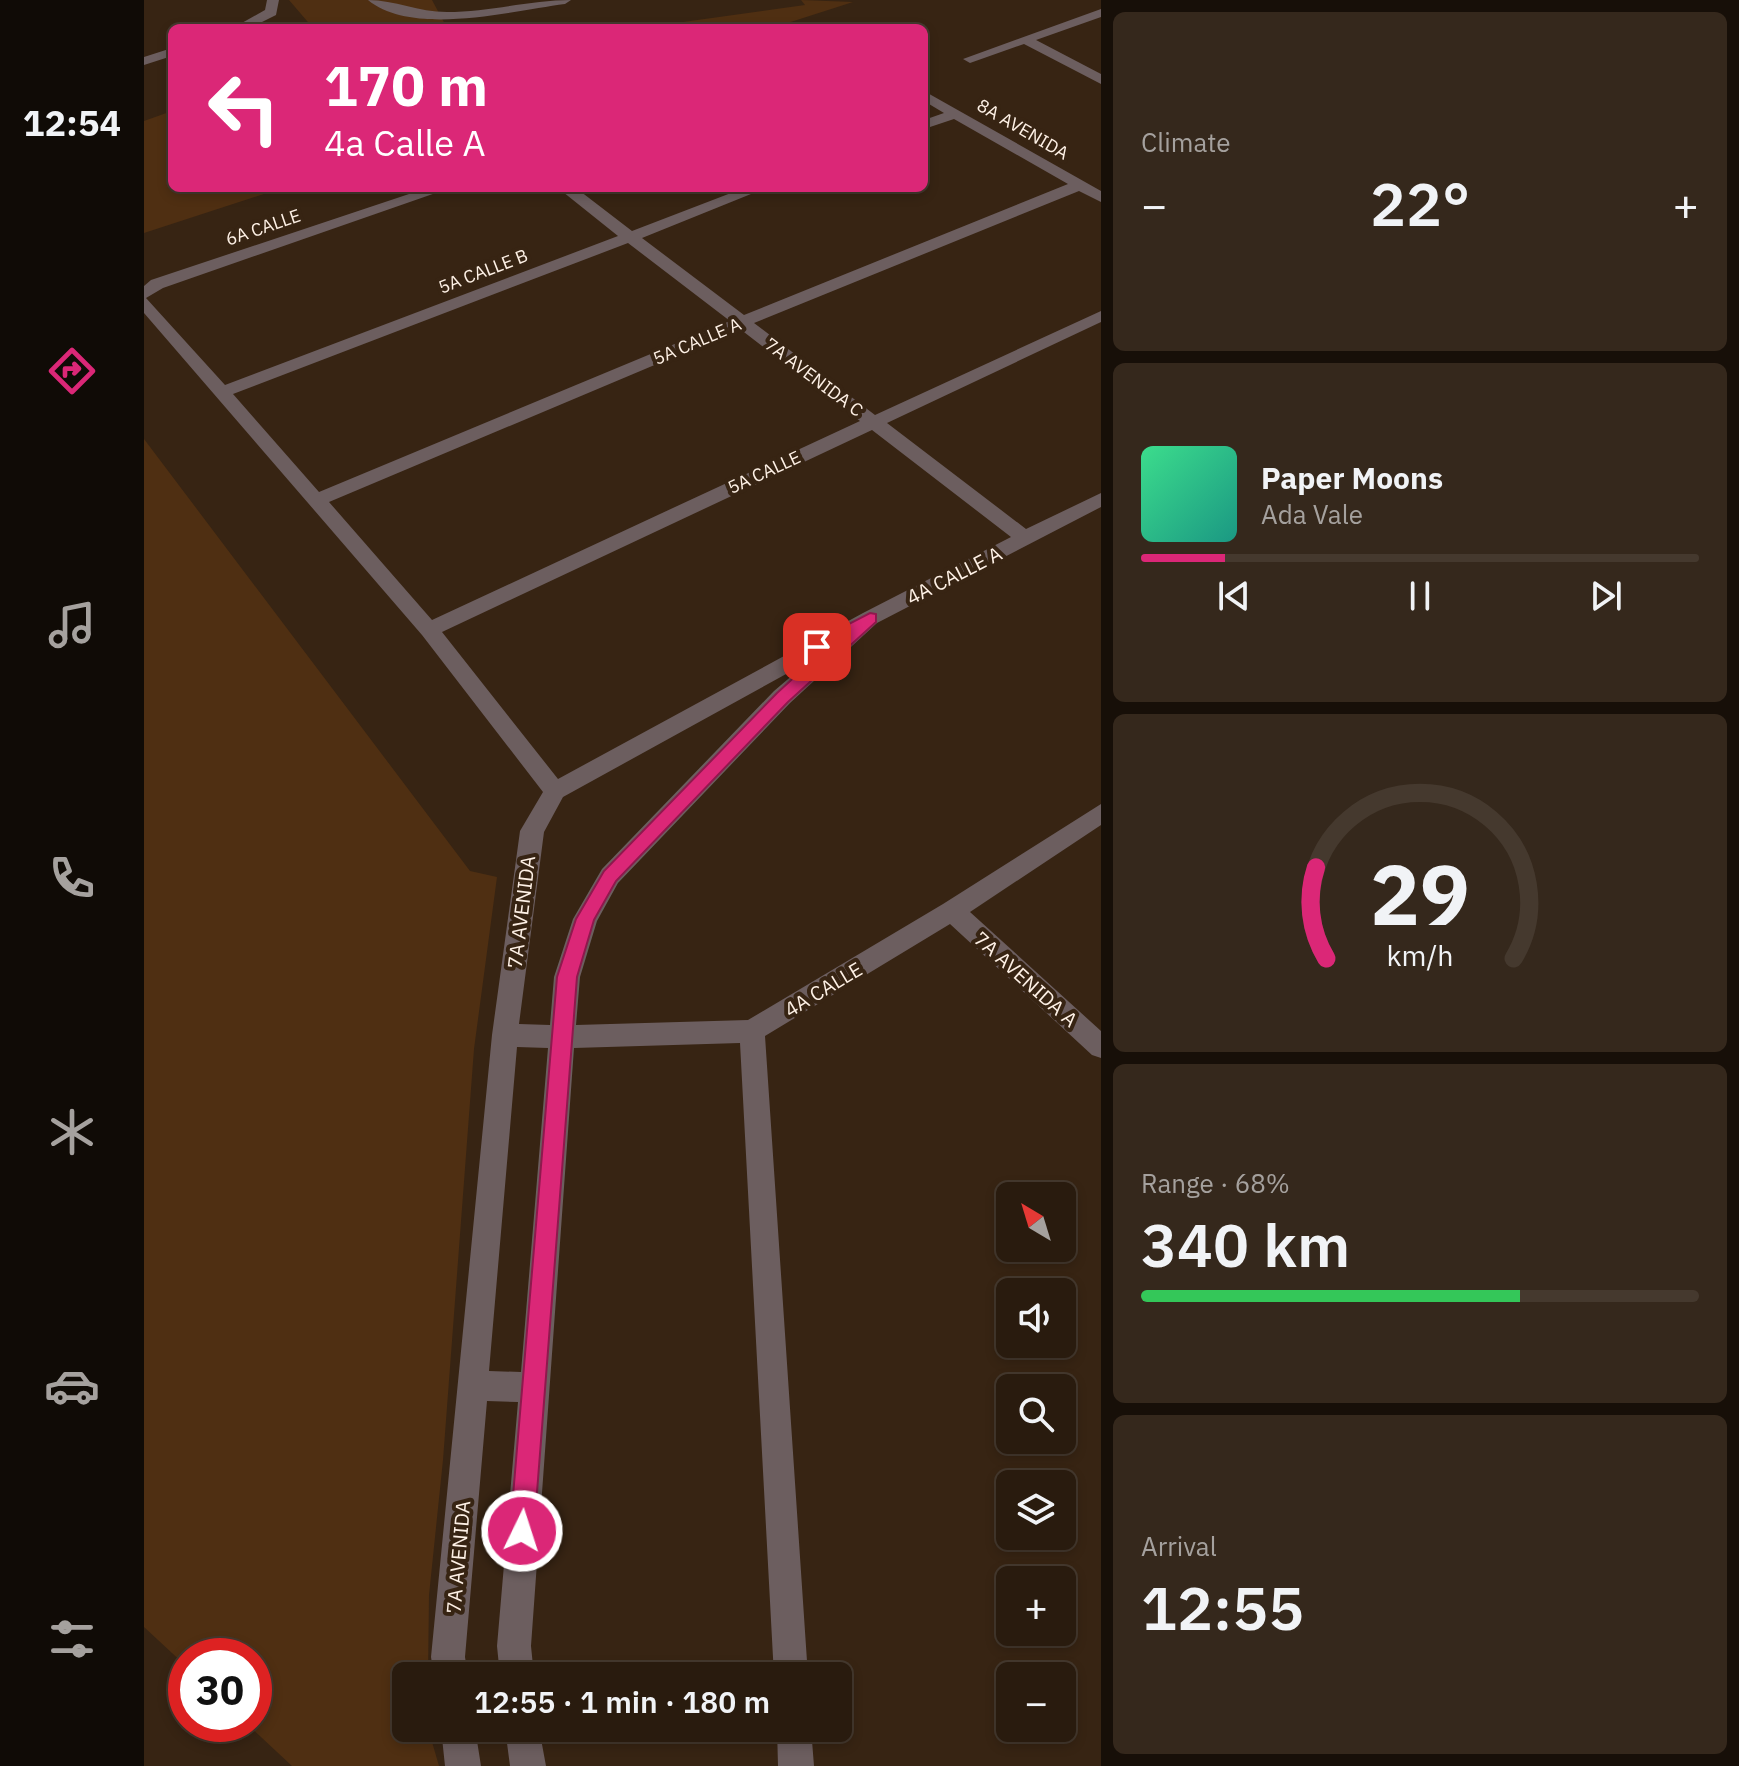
<!DOCTYPE html>
<meta charset="utf-8">
<style>
:root{--surface:#291b0e;--page:#35281c;--text:#f1f3f6;--muted:#a5a19e;--line:#45392e;--accent:#db2777}
body{margin:0;font-family:"IBM Plex Sans",sans-serif;background:var(--page);color:var(--text);height:100vh;display:flex;flex-direction:column;font-size:30px;white-space:nowrap}
*{box-sizing:border-box;margin:0}
p{font-size:26px;color:var(--muted)}
.icon{flex:none;width:44px;height:44px;fill:none;stroke:currentColor;stroke-width:2;stroke-linecap:round;stroke-linejoin:round}
.map{position:relative;flex:1;overflow:hidden}
.panel{display:flex;flex-direction:column;gap:12px;padding:12px;background:#170f08;width:638px}
.panel>*{flex:none}
.top-card{position:absolute;left:24px;top:24px;width:760px;height:168px;border-radius:12px;box-shadow:0 4px 12px #0003,0 0 0 2px var(--line);background:#db2777;color:#fff;overflow:hidden}
.needle{width:52px;rotate:322deg}
.tools{position:absolute;left:852px;top:1182px;display:grid;gap:16px}
.tools a{display:grid;place-items:center;width:80px;height:80px;border-radius:12px;background:var(--surface);box-shadow:0 4px 12px #0003,0 0 0 2px var(--line);font-size:40px}
.speed{position:absolute;left:24px;top:1638px;display:flex;gap:16px;font-size:40px;font-weight:700;text-align:center}
.speed>*{display:grid;place-content:center;width:104px;height:104px;border-radius:50%;background:var(--surface);box-shadow:0 4px 12px #0003,0 0 0 2px var(--line);line-height:1}
.speed .limit{border:12px solid #d22;background:#fff;color:#111}
.pin{position:absolute;display:grid;place-items:center;width:68px;height:68px;color:#fff;margin:-34px;border-radius:16px;box-shadow:0 4px 12px #0006}
.me{position:absolute;width:88px;margin:-44px;rotate:4deg;stroke-linejoin:round;filter:drop-shadow(0 0 6px #0008)}
.turn{display:flex;align-items:center;gap:28px;height:168px;padding:0 24px;font-size:36px}
.turn .icon{width:104px;height:104px;stroke-width:2.5}
.turn b{display:block;font-size:56px;line-height:68px}
.big{font-size:60px;font-weight:600;line-height:1.1}
.panel .card{flex:1;display:flex;flex-direction:column;justify-content:center;gap:12px;min-width:0;padding:0 28px;border-radius:12px;background:var(--page)}
.panel .dial{align-items:center;gap:0}
.dial svg{height:208px;overflow:visible;fill:none;stroke:var(--line);stroke-width:7;stroke-linecap:round;text-anchor:middle}
.dial text{fill:var(--text);stroke:none}
.song{display:flex;align-items:center;gap:24px}
.cover{width:96px;height:96px;border-radius:12px;background:linear-gradient(135deg,hsl(150 70% 55%),hsl(170 70% 35%))}
.played{height:8px;border-radius:4px;background:linear-gradient(90deg,var(--accent) 15%,var(--line) 15%)}
.keys{display:flex;justify-content:space-around;direction:ltr}
.heat{display:flex;justify-content:space-between;align-items:center;font-size:44px;direction:ltr}
.charge{height:12px;border-radius:6px;background:linear-gradient(90deg,#34c759 68%,var(--line) 0)}
.trip{position:absolute;left:248px;top:1662px;width:460px;height:80px;border-radius:12px;background:var(--surface);box-shadow:0 4px 12px #0003,0 0 0 2px var(--line);font-weight:600;line-height:80px;text-align:center}
main{display:flex;flex:1;min-height:0}
.tab-bar{display:flex;flex-direction:column;width:144px;justify-content:space-around;align-items:center;background:#100b06;color:var(--muted)}
.tab-bar .icon{width:56px;height:56px}
.tab-bar .current{color:var(--accent)}
.tab-bar b{font-size:36px;color:var(--text)}
.map>svg:first-child{display:block}
</style>
<main>
<nav class="tab-bar">
<b>12:54</b>
<svg class="icon current" aria-label="directions" viewBox="0 0 24 24"><path d="M12 3l9 9-9 9-9-9zM9 14v-3h6M13 9l2 2-2 2"/></svg>
<svg class="icon" aria-label="music" viewBox="0 0 24 24"><path d="M9 18V5l10-2v13"/><circle cx="6" cy="18" r="3"/><circle cx="16" cy="16" r="3"/></svg>
<svg class="icon" aria-label="phone" viewBox="0 0 24 24"><path d="M5 4h4l2 5-3 2q2 4 5 5l2-3 5 2v4C11 20 4 13 5 4z"/></svg>
<svg class="icon" aria-label="climate" viewBox="0 0 24 24"><path d="M12 3v18M4 7l16 10M4 17L20 7"/></svg>
<svg class="icon" aria-label="car" viewBox="0 0 24 24"><path d="M5 17H2v-5l4-1 3-4h7l3 4 3 1v5h-3M9 17h6M6 11h13"/><circle cx="7" cy="17" r="2"/><circle cx="17" cy="17" r="2"/></svg>
<svg class="icon" aria-label="filters" viewBox="0 0 24 24"><path d="M4 7h16M4 17h16"/><circle cx="9" cy="7" r="2"/><circle cx="15" cy="17" r="2"/></svg>
</nav>
<div class="map">
<svg width="957" height="1766" viewBox="0 0 957 1766">
<rect width="100%" height="100%" fill="#372413"/>
<path fill="#4f2f12" d="M145,0H288L303,28H169Z
M657,0L709,2L628,28H496L661,5Z
M28,111V188H138L0,233V121Z
M0,439L326,871L353,877L330,1049L299,1460L285,1595L284,1676H262V1728H284L295,1766H148L103,1724H110V1656H42V1666L0,1627Z"/>
<g fill="none" stroke-linecap="round" stroke-linejoin="round">
<path fill="#6c5e5f" fill-rule="evenodd" d="M123,0H135L132,15L106,28H89L121,10Z
M224,0C251,0 274,12 303,12C345,12 386,0 427,0L421,4C367,11 269,37 224,0Z
M957,9V17L892,40L957,74V84L880,44L826,63L819,59Z
M28,48V56L0,65V57Z
M780,91L957,191V202L935,191L610,323L731,415L957,311V322L743,423L882,529L957,493V507L733,623L646,703L474,883L453,921L436,977L432,1025L604,1020L799,904L957,804V825L826,912L957,1031V1058L948,1055L806,924L621,1036L664,1676H630L596,1043L430,1048L387,1646L390,1676H356L353,1646L374,1402L343,1401L321,1657L324,1676H290L287,1657L348,1035L376,831L399,792L278,635L0,313V286L7,280L283,188H306L19,288L2,298L81,385L474,236L414,188H432L488,231L600,188H622L498,238L600,315L924,184L810,119L780,129V120L800,113L780,101ZM484,243L586,321L175,492L89,394ZM596,329L716,421L288,620L185,502ZM728,430L867,537L719,613L414,779L298,632ZM664,662L630,691L458,869L429,919L410,977L406,1025L375,1024L400,832L419,797ZM373,1047L404,1048L377,1372L345,1371Z
M297,1728H331L337,1766H301Z
M361,1728H395L402,1766H366Z
M633,1728H667L670,1766H634Z"/>
</g>
<path fill="#db2777" stroke="#8e194d" stroke-width="2" d="M726,613L732,614V622L644,702L472,881L450,920L433,977L390,1531L387,1539L378,1543L369,1539L366,1531L413,977L432,919L460,871L633,693L680,650L668,651V643Z"/>
<g text-anchor="middle" dominant-baseline="central" stroke-width="8" stroke-linejoin="round" paint-order="stroke">
<g font-size="18" fill="#fef1e6" stroke="#372413">
<text transform="translate(879 129) rotate(30)">8A AVENIDA</text>
<text transform="translate(119 227) rotate(-19)">6A CALLE</text>
<text transform="translate(339 271) rotate(-21)">5A CALLE B</text>
<text transform="translate(553 341) rotate(-23)">5A CALLE A</text>
<text transform="translate(670 377) rotate(37)">7A AVENIDA C</text>
<text transform="translate(620 472) rotate(-25)">5A CALLE</text>
</g>
<g font-size="20" fill="#fef1e6" stroke="#372413">
<text transform="translate(810 575) rotate(-27)">4A CALLE A</text>
<text transform="translate(377 912) rotate(-83)">7A AVENIDA</text>
<text transform="translate(882 979) rotate(42)">7A AVENIDA A</text>
<text transform="translate(679 989) rotate(-31)">4A CALLE</text>
<text transform="translate(314 1557) rotate(-85)">7A AVENIDA</text>
</g>
</g>
</svg>
<div class="tools">
<a><svg class="needle" viewBox="-14 -14 28 28"><path d="M0-13l5 13h-10z" fill="#e53935"/><path d="M0 13l5-13h-10z" fill="#a5a19e"/></svg></a>
<a><svg class="icon" aria-label="sound" viewBox="0 0 24 24"><path d="M4 9h4l5-4v14l-5-4H4zM17 9q2 3 0 6"/></svg></a>
<a><svg class="icon" aria-label="search" viewBox="0 0 24 24"><circle cx="10" cy="10" r="6"/><path d="M15 15l6 6"/></svg></a>
<a><svg class="icon" aria-label="layers" viewBox="0 0 24 24"><path d="M12 4l9 5-9 5-9-5zM3 14l9 5 9-5"/></svg></a>
<a>+</a>
<a>−</a>
</div>
<div class="speed"><div class="limit">30</div></div>
<div class="pin" style="left:673px;top:647px;background:#d93025"><svg class="icon" aria-label="arrive" viewBox="0 0 24 24"><path d="M6 21V4h12l-3 4 3 4H6"/></svg></div>
<svg class="me" style="left:378px;top:1531px" viewBox="-20 -20 40 40"><circle r="17" fill="#db2777" stroke="#fff" stroke-width="3"/><path d="M0-11L8 9 0 5-8 9z" fill="#fff"/></svg>
<div class="trip">12:55 · 1 min · 180 m</div>
<div class="top-card">
<div class="turn"><svg class="icon" aria-label="left" viewBox="0 0 24 24"><path d="M17 20v-9H6M10 6l-5 5 5 5"/></svg><div><b>170 m</b>4a Calle A</div></div>
</div>
</div>
<section class="panel">
<div class="card"><p>Climate</p>
<div class="heat"><a>−</a><b class="big">22°</b><a>+</a></div>
</div>
<div class="card">
<div class="song"><i class="cover"></i><div><b>Paper Moons</b><p>Ada Vale</p></div></div>
<div class="played"></div>
<div class="keys"><svg class="icon" aria-label="previous" viewBox="0 0 24 24"><path d="M18 5L8 12l10 7zM5 5v14"/></svg><svg class="icon" aria-label="pause" viewBox="0 0 24 24"><path d="M8 5v14M16 5v14"/></svg><svg class="icon" aria-label="next" viewBox="0 0 24 24"><path d="M6 5l10 7-10 7zM19 5v14"/></svg></div>
</div>
<div class="card dial"><svg viewBox="0 0 100 80">
<path d="M14 69A42 42 0 1 1 86 69"/>
<path d="M14 69A42 42 0 0 1 10 34" stroke="#db2777"/>
<text x="50" y="56" font-size="32" font-weight="700">29</text>
<text x="50" y="72" font-size="11">km/h</text>
</svg></div>
<div class="card"><p>Range · 68%</p><b class="big">340 km</b><div class="charge"></div></div>
<div class="card"><p>Arrival</p><b class="big">12:55</b></div>
</section>
</main>
